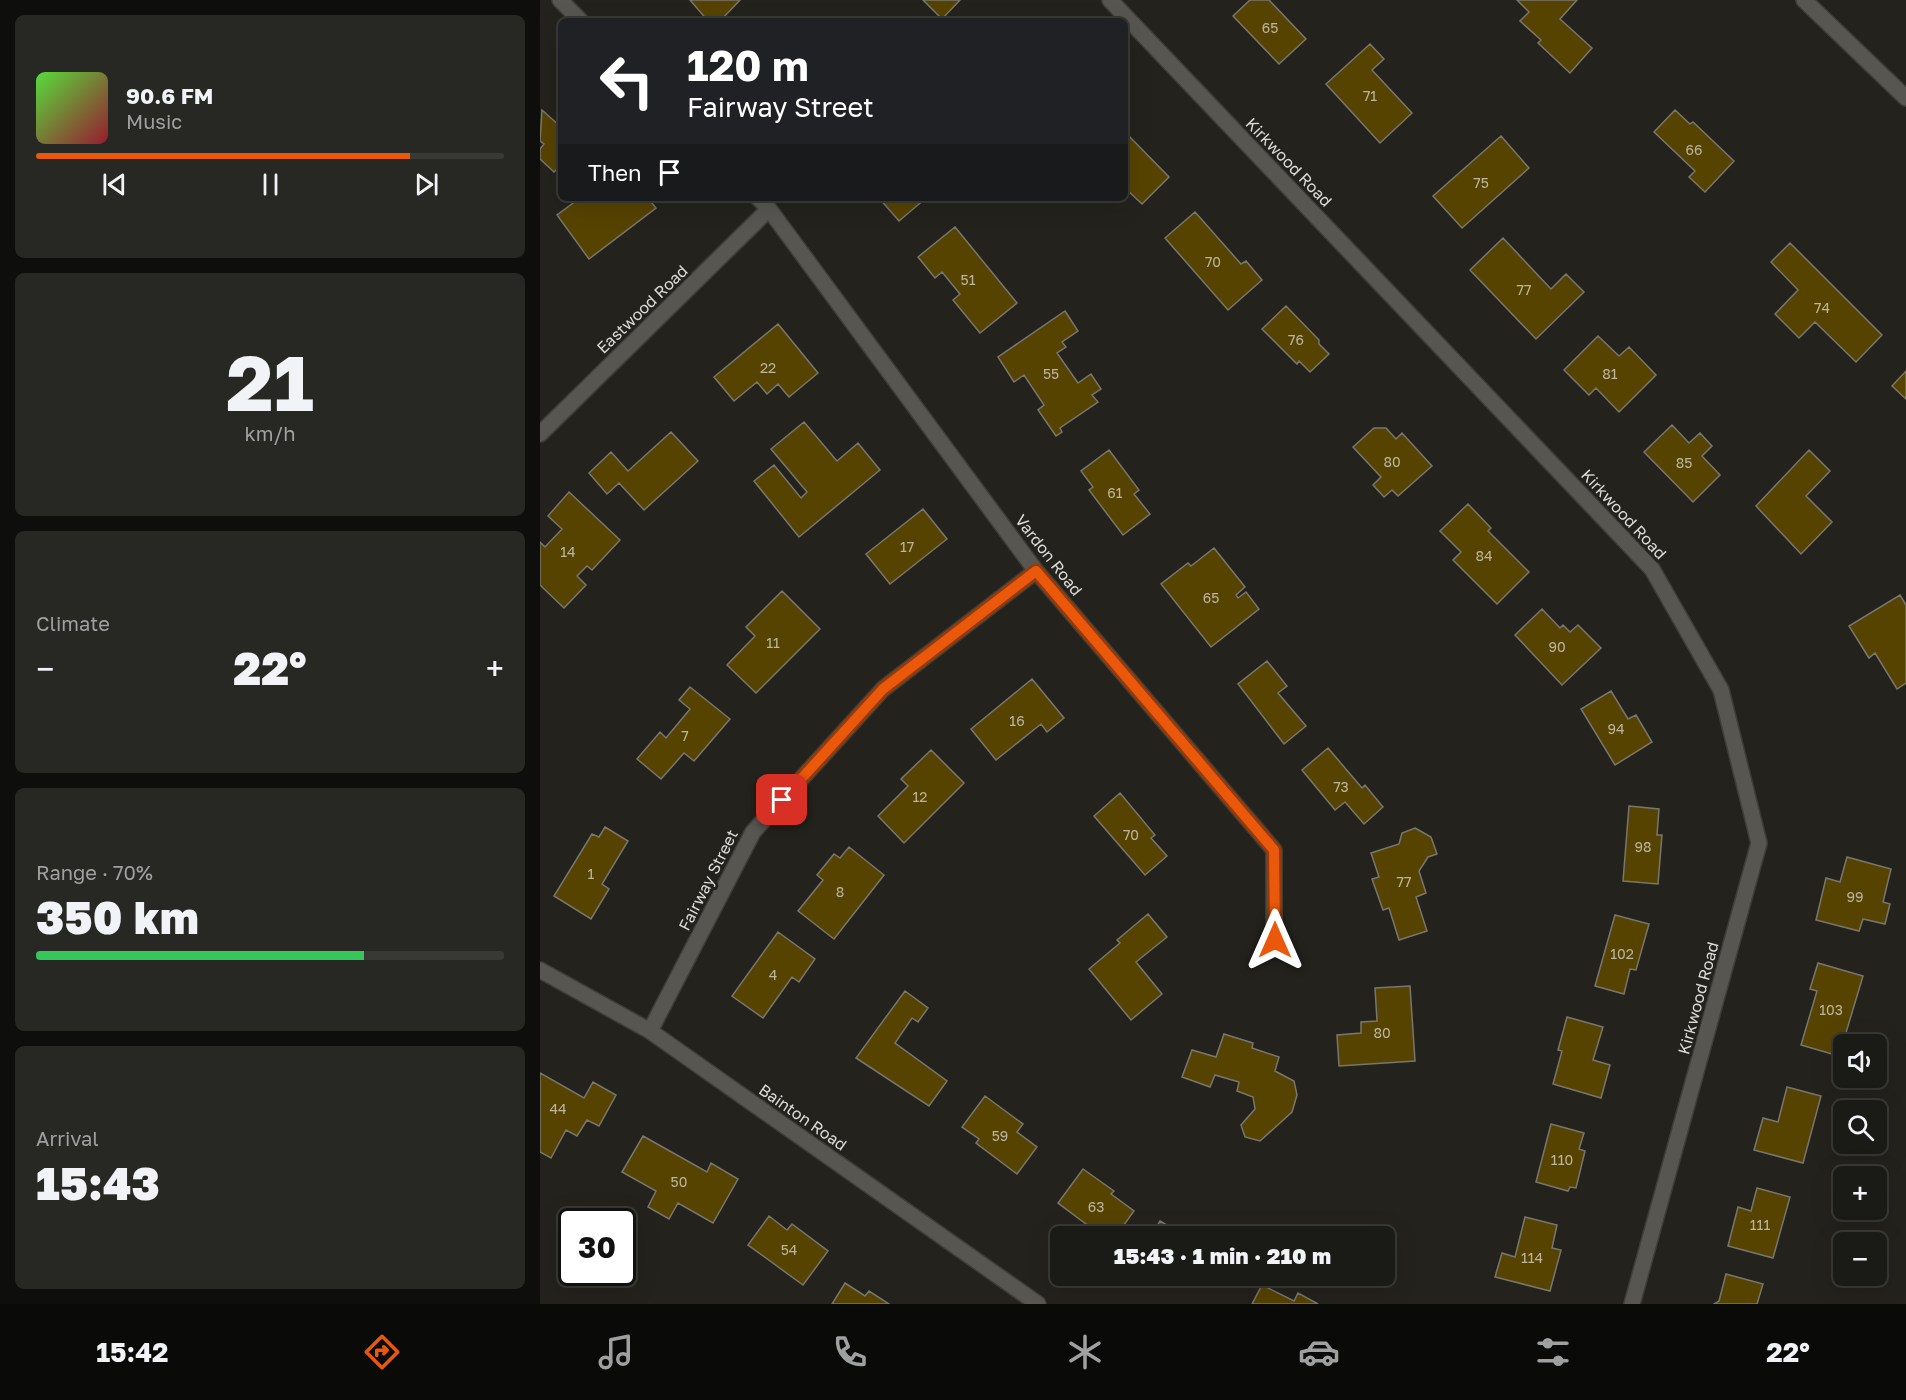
<!DOCTYPE html>
<meta charset="utf-8">
<style>
:root{--surface:#1a1a16;--page:#272723;--text:#f1f3f6;--muted:#9fa1a1;--line:#383835;--accent:#ea580c}
body{margin:0;font-family:"Golos Text",sans-serif;background:var(--page);color:var(--text);height:100vh;display:flex;flex-direction:column;font-size:22px;white-space:nowrap}
*{box-sizing:border-box;margin:0}
p{font-size:20px;color:var(--muted)}
.icon{flex:none;width:33px;height:33px;fill:none;stroke:currentColor;stroke-width:2;stroke-linecap:round;stroke-linejoin:round}
.map{position:relative;flex:1;overflow:hidden}
.sheet{display:flex;flex-direction:column;gap:15px;padding:15px;background:#0e0e0c;width:540px}
.sheet>*{flex:none}
.banner{position:absolute;left:18px;top:18px;width:570px;height:183px;border-radius:9px;box-shadow:0 6px 24px #0002,0 0 0 2px var(--line);background:#202124;color:#fff;overflow:hidden}
.buttons{position:absolute;left:1293px;top:1034px;display:grid;gap:12px}
.buttons a{display:grid;place-items:center;width:54px;height:54px;border-radius:9px;background:var(--surface);box-shadow:0 6px 24px #0002,0 0 0 2px var(--line);font-size:30px}
.speed{position:absolute;left:18px;top:1208px;display:flex;gap:12px;font-size:30px;font-weight:700;text-align:center}
.speed>*{display:grid;place-content:center;width:78px;height:78px;border-radius:50%;background:var(--surface);box-shadow:0 6px 24px #0002,0 0 0 2px var(--line);line-height:1}
.speed .limit{border:3px solid #111;border-radius:9px;background:#fff;color:#111}
.pin{position:absolute;display:grid;place-items:center;width:51px;height:51px;color:#fff;margin:-26px;border-radius:12px;box-shadow:0 3px 9px #0006}
.me{position:absolute;width:66px;margin:-33px;rotate:0deg;stroke-linejoin:round;filter:drop-shadow(0 0 4px #0008)}
.turn{display:flex;align-items:center;gap:21px;height:126px;padding:0 30px;font-size:27px}
.turn .icon{width:78px;height:78px;stroke-width:2.5}
.turn b{display:block;font-size:42px;line-height:51px}
.then{display:flex;align-items:center;height:57px;padding:0 30px;background:#0003;gap:12px;font-size:22px}
.big{font-size:45px;font-weight:800;line-height:1.1}
.sheet .tile{flex:1;display:flex;flex-direction:column;justify-content:center;gap:9px;min-width:0;padding:0 21px;border-radius:9px;background:var(--page)}
.sheet .dial{align-items:center;gap:0}
.dial b{font-size:78px;line-height:1}
.song{display:flex;align-items:center;gap:18px}
.cover{width:72px;height:72px;border-radius:9px;background:linear-gradient(135deg,hsl(110 70% 55%),hsl(350 70% 35%))}
.played{height:6px;border-radius:3px;background:linear-gradient(90deg,var(--accent) 80%,var(--line) 80%)}
.keys{display:flex;justify-content:space-around;direction:ltr}
.heat{display:flex;justify-content:space-between;align-items:center;font-size:33px;direction:ltr}
.charge{height:9px;border-radius:4px;background:linear-gradient(90deg,#34c759 70%,var(--line) 0)}
.trip{position:absolute;left:510px;top:1226px;width:345px;height:60px;border-radius:9px;background:var(--surface);box-shadow:0 6px 24px #0002,0 0 0 2px var(--line);font-weight:800;line-height:60px;text-align:center}
.menu{display:flex;height:96px;justify-content:space-around;align-items:center;background:#0a0a09;color:var(--muted)}
.menu .icon{width:42px;height:42px}
.menu .current{color:var(--accent)}
.menu b{font-size:27px;color:var(--text)}
main{display:flex;flex:1;min-height:0}
.map>svg:first-child{display:block}
</style>
<main>
<section class="sheet">
<div class="tile">
<div class="song"><i class="cover"></i><div><b>90.6 FM</b><p>Music</p></div></div>
<div class="played"></div>
<div class="keys"><svg class="icon" aria-label="previous" viewBox="0 0 24 24"><path d="M18 5L8 12l10 7zM5 5v14"/></svg><svg class="icon" aria-label="pause" viewBox="0 0 24 24"><path d="M8 5v14M16 5v14"/></svg><svg class="icon" aria-label="next" viewBox="0 0 24 24"><path d="M6 5l10 7-10 7zM19 5v14"/></svg></div>
</div>
<div class="tile dial"><b>21</b><p>km/h</p></div>
<div class="tile"><p>Climate</p>
<div class="heat"><a>−</a><b class="big">22°</b><a>+</a></div>
</div>
<div class="tile"><p>Range · 70%</p><b class="big">350 km</b><div class="charge"></div></div>
<div class="tile"><p>Arrival</p><b class="big">15:43</b></div>
</section>
<div class="map">
<svg width="1366" height="1304" viewBox="0 0 1366 1304">
<rect width="100%" height="100%" fill="#23221d"/>
<path fill="#574300" stroke="#787670" stroke-width="1.5" d="M150,0H200L180,21H168Z
M383,0H420L402,19Z
M710,0H729L766,39L739,64L693,16Z
M977,0H1037L1020,19L1052,48L1030,73L998,43L1001,40L980,21L989,12Z
M830,44L844,59L832,70L872,113L840,143L786,84Z
M2,110L21,127V165L14,172L0,159V149L4,144L0,141Z
M1135,110L1150,124L1153,122L1194,161L1165,192L1149,177L1155,171L1114,132Z
M585,132L629,177L602,204L585,188Z
M961,136L989,168L922,228L893,196Z
M40,198H108L116,208L49,259L17,215Z
M339,198H386L359,221Z
M655,212L701,264L706,261L722,280L688,310L625,238Z
M415,227L477,303L440,333L413,300L420,294L402,272L395,278L378,257Z
M963,238L1011,289L1026,274L1044,292L996,339L930,270Z
M1250,243L1342,335L1316,362L1275,322L1259,338L1235,314L1258,290L1231,262Z
M746,306L779,340V344L789,354L770,372L759,361L757,364L722,329Z
M525,311L538,331L522,342L526,347L517,353L538,383L551,374L561,389L552,395L558,402L520,428L522,432L516,436L498,410L504,405L484,375L474,382L458,357Z
M238,324L278,373L249,397L238,384L227,394L217,382L194,401L174,377Z
M1058,336L1079,356L1089,347L1116,375L1079,412L1056,388L1049,395L1024,370Z
M1366,371V399L1352,386Z
M264,422L297,461L318,443L340,470L259,537L214,481L234,465L261,498L267,492L231,449Z
M1132,425L1149,443L1160,433L1172,446L1162,456L1180,475L1153,502L1104,452Z
M834,428H846L856,439L862,433L892,466L858,496L852,490L844,497L833,485L841,477L813,447Z
M131,432L158,461L104,510L79,483L67,494L49,473L71,452L88,471Z
M569,450L599,490L594,494L610,514L583,535L549,490L553,487L541,471Z
M1269,450L1290,471L1266,496L1292,522L1261,554L1216,506Z
M29,492L80,540L52,570L47,566L37,576L46,585L24,608L0,585V542L5,547L22,529L8,516Z
M928,504L951,528L948,531L989,572L957,604L913,560L921,552L900,531Z
M383,509L407,539L350,584L326,554Z
M674,548L705,587L696,595L698,598L706,592L719,609L671,647L621,584L648,563L651,566Z
M242,591L280,629L216,693L187,665L215,636L206,627Z
M1360,595L1366,605V683L1357,689L1335,653L1329,658L1309,626Z
M1002,609L1020,628L1023,625L1030,632L1038,625L1061,648L1022,685L975,635Z
M727,661L747,686L738,693L766,726L744,744L698,684Z
M492,679L524,718L507,732L501,724L456,760L431,729Z
M150,687L190,719L154,761L144,753L121,779L97,759L120,732L126,738L150,709L139,700Z
M1071,691L1088,719L1096,715L1112,742L1075,765L1041,709Z
M788,748L822,788L825,785L843,807L824,824L805,802L795,810L762,770Z
M391,750L424,783L364,843L338,816L368,786L361,779Z
M580,793L615,835L611,838L627,856L605,875L554,816Z
M1089,806L1119,809L1117,835H1122L1118,884L1083,881Z
M65,827L88,841L62,884L69,889L51,919L14,896L52,834L59,837Z
M875,828L891,837L897,854L888,857L879,871L886,893L876,897L887,931L859,940L849,908L843,910L832,879L839,877L831,853L859,844L862,833Z
M309,847L344,875L294,939L258,911L283,880L277,875L294,854L300,858Z
M1307,857L1351,869L1343,902L1350,904L1345,924L1323,919L1319,931L1276,920L1286,878L1300,882Z
M608,914L627,937L596,962L622,994L591,1020L549,969L580,943L577,940Z
M1075,915L1109,924L1096,970L1090,969L1084,994L1055,986Z
M238,932L275,959L259,982L252,977L223,1018L192,996Z
M1278,963L1323,976L1299,1056L1261,1045L1277,991L1270,989Z
M870,986L875,1061L799,1066L797,1035L821,1033V1022L837,1021L835,988Z
M365,991L388,1008L378,1022L372,1018L355,1043L407,1081L389,1106L316,1058Z
M1027,1017L1063,1027L1053,1060L1070,1065L1061,1098L1013,1084L1022,1051L1018,1050Z
M684,1034L713,1043L712,1048L739,1057L735,1071L754,1081L757,1095L752,1112L720,1141L705,1137L701,1125L715,1109L713,1097L697,1091L699,1082L675,1075L670,1087L642,1077L652,1050L676,1057Z
M0,1073L44,1098L53,1082L76,1095L59,1126L47,1120L37,1136L26,1130L11,1158L0,1152Z
M1247,1087L1281,1096L1263,1163L1214,1150L1223,1118L1238,1122Z
M445,1096L483,1124L477,1132L497,1147L477,1174L436,1143L439,1139L422,1127Z
M1011,1124L1044,1133L1039,1149L1045,1151L1036,1188L1030,1187L1028,1191L996,1182Z
M103,1136L167,1172L171,1163L198,1179L173,1223L138,1203L129,1219L108,1207L116,1191L82,1172Z
M543,1169L574,1191L571,1194L594,1211L576,1236H562L518,1203Z
M1217,1188L1250,1197L1233,1258L1188,1246L1198,1207L1211,1211Z
M229,1216L247,1230L252,1224L288,1251L263,1285L208,1245Z
M985,1217L1017,1225L1012,1248L1021,1250L1010,1291L955,1277L962,1253L975,1257Z
M620,1221L645,1236H611Z
M1186,1274L1223,1284L1217,1304H1174L1179,1301Z
M624,1275H642L637,1283Z
M644,1275H671L663,1287Z
M305,1283L325,1296L329,1291L349,1304H292Z
M722,1285L754,1301L758,1293L778,1304H712Z"/>
<g fill="none" stroke-linecap="round" stroke-linejoin="round">
<g stroke="#3f3d39" stroke-width="18">
<path id="minor" d="M20,0L41,21
M570,0L1112,569L1181,690L1219,843L1092,1304
M1264,0L1366,98
M218,198L229,209L496,571L734,850V940
M0,434L229,209
M0,970L110,1031L498,1304
M110,1031L213,832L343,689L496,571"/>
</g>
<use href="#minor" stroke="#585651" stroke-width="15"/>
</g>
<g fill="none" stroke-linecap="round" stroke-linejoin="round">
<g stroke="#983908" stroke-width="15">
<path id="route" d="M242,800L343,689L496,571L734,850L735,940"/>
</g>
<use href="#route" stroke="#ea580c" stroke-width="10"/>
</g>
<g text-anchor="middle" dominant-baseline="central" stroke-width="6" stroke-linejoin="round" paint-order="stroke">
<g font-size="14" fill="#bbb5a2">
<text x="730" y="27">65</text>
<text x="830" y="95">71</text>
<text x="1154" y="149">66</text>
<text x="941" y="182">75</text>
<text x="673" y="261">70</text>
<text x="428" y="279">51</text>
<text x="984" y="289">77</text>
<text x="1282" y="307">74</text>
<text x="756" y="339">76</text>
<text x="228" y="367">22</text>
<text x="511" y="373">55</text>
<text x="1070" y="373">81</text>
<text x="852" y="461">80</text>
<text x="1144" y="462">85</text>
<text x="575" y="492">61</text>
<text x="367" y="546">17</text>
<text x="28" y="551">14</text>
<text x="944" y="555">84</text>
<text x="671" y="597">65</text>
<text x="233" y="642">11</text>
<text x="1017" y="646">90</text>
<text x="477" y="720">16</text>
<text x="1076" y="728">94</text>
<text x="145" y="735">7</text>
<text x="801" y="786">73</text>
<text x="380" y="796">12</text>
<text x="591" y="834">70</text>
<text x="1103" y="846">98</text>
<text x="51" y="873">1</text>
<text x="864" y="881">77</text>
<text x="300" y="891">8</text>
<text x="1315" y="896">99</text>
<text x="1082" y="953">102</text>
<text x="233" y="974">4</text>
<text x="1291" y="1009">103</text>
<text x="842" y="1032">80</text>
<text x="18" y="1108">44</text>
<text x="460" y="1135">59</text>
<text x="1022" y="1159">110</text>
<text x="139" y="1181">50</text>
<text x="556" y="1206">63</text>
<text x="1220" y="1224">111</text>
<text x="249" y="1249">54</text>
<text x="992" y="1257">114</text>
</g>
<g font-size="16" fill="#dcdbd8" stroke="#23221d">
<text transform="translate(749 162) rotate(46)">Kirkwood Road</text>
<text transform="translate(102 309) rotate(-44)">Eastwood Road</text>
<text transform="translate(1084 514) rotate(47)">Kirkwood Road</text>
<text transform="translate(509 555) rotate(52)">Vardon Road</text>
<text transform="translate(168 880) rotate(-63)">Fairway Street</text>
<text transform="translate(1158 998) rotate(-75)">Kirkwood Road</text>
<text transform="translate(263 1117) rotate(35)">Bainton Road</text>
</g>
</g>
</svg>
<div class="buttons">
<a><svg class="icon" aria-label="sound" viewBox="0 0 24 24"><path d="M4 9h4l5-4v14l-5-4H4zM17 9q2 3 0 6"/></svg></a>
<a><svg class="icon" aria-label="search" viewBox="0 0 24 24"><circle cx="10" cy="10" r="6"/><path d="M15 15l6 6"/></svg></a>
<a>+</a>
<a>−</a>
</div>
<div class="speed"><div class="limit">30</div></div>
<div class="pin" style="left:242px;top:800px;background:#d93025"><svg class="icon" aria-label="arrive" viewBox="0 0 24 24"><path d="M6 21V4h12l-3 4 3 4H6"/></svg></div>
<svg class="me" style="left:735px;top:940px" viewBox="-20 -20 40 40"><path d="M0-17L14 15 0 8-14 15z" fill="#ea580c" stroke="#fff" stroke-width="4"/></svg>
<div class="trip">15:43 · 1 min · 210 m</div>
<div class="banner">
<div class="turn"><svg class="icon" aria-label="left" viewBox="0 0 24 24"><path d="M17 20v-9H6M10 6l-5 5 5 5"/></svg><div><b>120 m</b>Fairway Street</div></div>
<div class="then">Then<svg class="icon" aria-label="arrive" viewBox="0 0 24 24"><path d="M6 21V4h12l-3 4 3 4H6"/></svg></div>
</div>
</div>
</main>
<nav class="menu">
<b>15:42</b>
<svg class="icon current" aria-label="directions" viewBox="0 0 24 24"><path d="M12 3l9 9-9 9-9-9zM9 14v-3h6M13 9l2 2-2 2"/></svg>
<svg class="icon" aria-label="music" viewBox="0 0 24 24"><path d="M9 18V5l10-2v13"/><circle cx="6" cy="18" r="3"/><circle cx="16" cy="16" r="3"/></svg>
<svg class="icon" aria-label="phone" viewBox="0 0 24 24"><path d="M5 4h4l2 5-3 2q2 4 5 5l2-3 5 2v4C11 20 4 13 5 4z"/></svg>
<svg class="icon" aria-label="climate" viewBox="0 0 24 24"><path d="M12 3v18M4 7l16 10M4 17L20 7"/></svg>
<svg class="icon" aria-label="car" viewBox="0 0 24 24"><path d="M5 17H2v-5l4-1 3-4h7l3 4 3 1v5h-3M9 17h6M6 11h13"/><circle cx="7" cy="17" r="2"/><circle cx="17" cy="17" r="2"/></svg>
<svg class="icon" aria-label="filters" viewBox="0 0 24 24"><path d="M4 7h16M4 17h16"/><circle cx="9" cy="7" r="2"/><circle cx="15" cy="17" r="2"/></svg>
<b>22°</b>
</nav>
